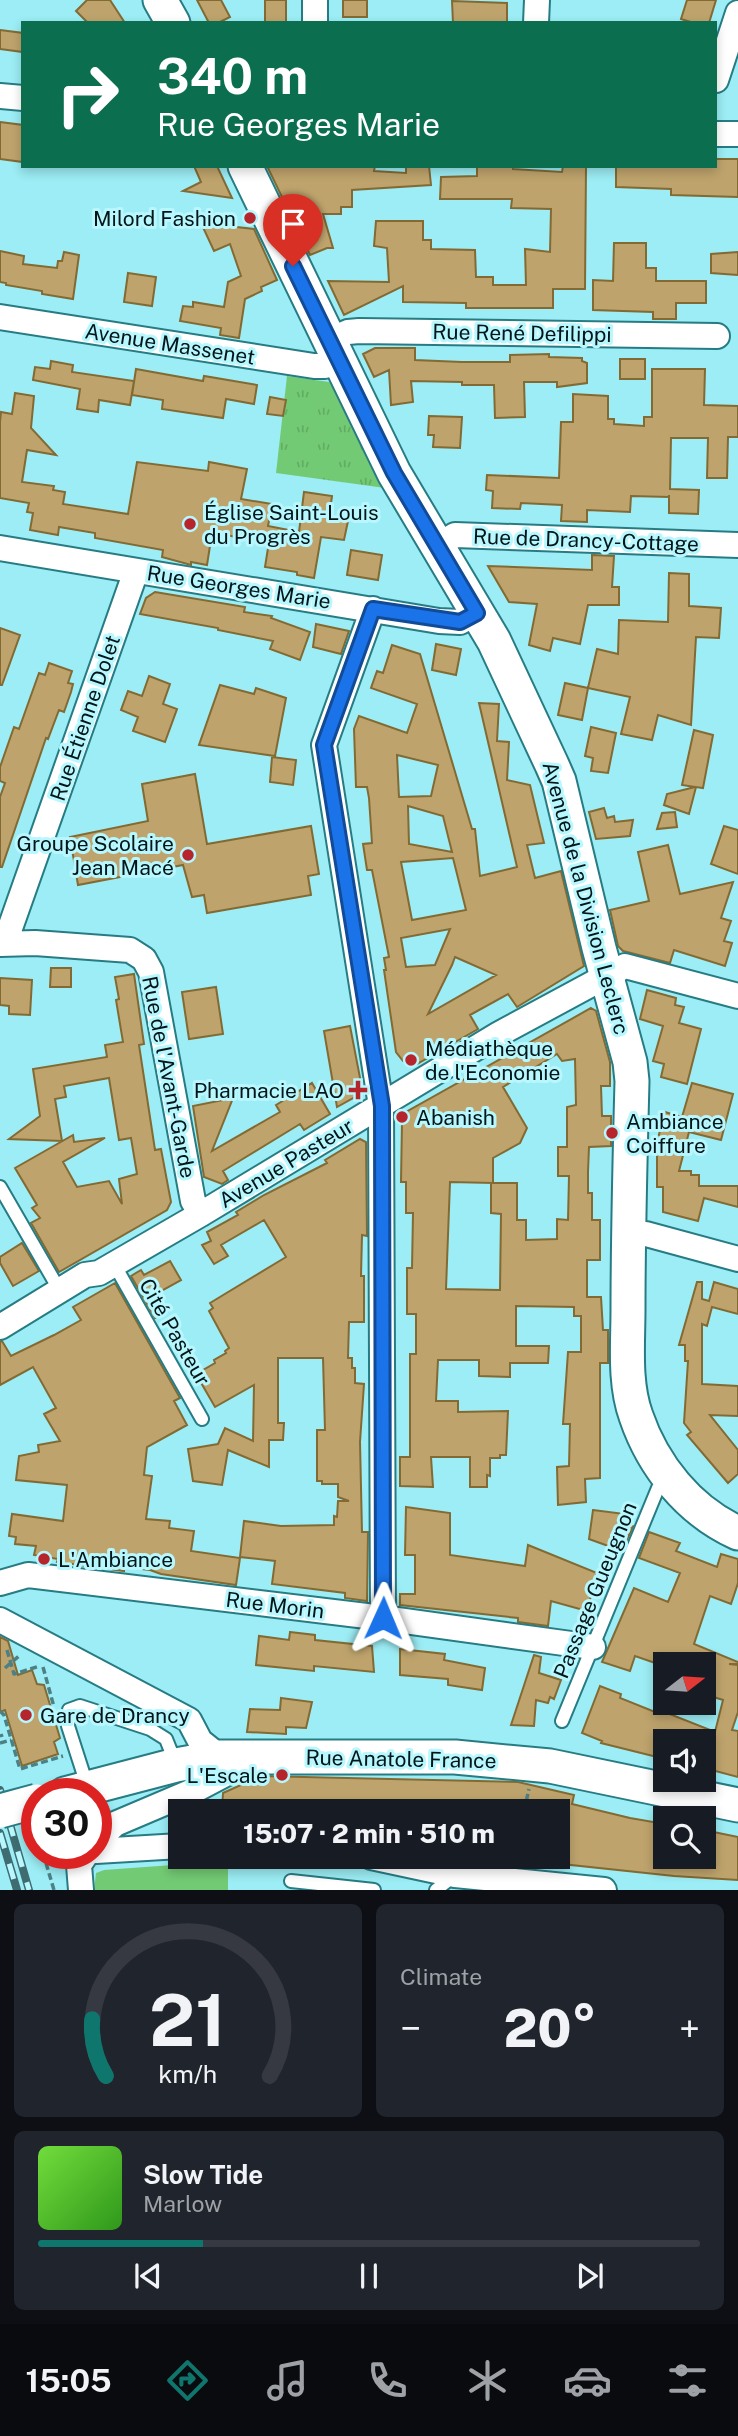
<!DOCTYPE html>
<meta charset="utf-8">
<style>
:root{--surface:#171b24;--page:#20242c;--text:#f1f3f6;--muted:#9ea1a6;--line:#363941;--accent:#0f766e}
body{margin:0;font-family:"Public Sans",sans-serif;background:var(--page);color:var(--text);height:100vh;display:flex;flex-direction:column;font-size:26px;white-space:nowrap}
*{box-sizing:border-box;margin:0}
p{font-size:23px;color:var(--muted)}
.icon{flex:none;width:38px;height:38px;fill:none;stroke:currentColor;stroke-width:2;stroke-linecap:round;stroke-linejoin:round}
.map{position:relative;height:1890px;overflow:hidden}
.sheet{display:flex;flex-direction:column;gap:14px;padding:14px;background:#0d0f14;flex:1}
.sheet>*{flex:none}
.top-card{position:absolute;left:21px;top:21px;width:696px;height:147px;border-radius:0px;box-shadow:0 4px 10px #0003;background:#0b6e4f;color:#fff;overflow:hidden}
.needle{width:46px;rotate:73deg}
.tools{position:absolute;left:653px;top:1652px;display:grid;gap:14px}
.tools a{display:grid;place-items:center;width:63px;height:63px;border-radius:0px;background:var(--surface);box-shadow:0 4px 10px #0003;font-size:35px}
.speed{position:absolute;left:21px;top:1778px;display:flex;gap:14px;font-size:35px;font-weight:700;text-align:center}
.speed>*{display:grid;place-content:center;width:91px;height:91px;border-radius:50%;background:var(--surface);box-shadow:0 4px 10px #0003;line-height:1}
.speed .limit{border:10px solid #d22;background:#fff;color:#111}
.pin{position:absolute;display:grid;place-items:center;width:60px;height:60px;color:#fff;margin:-72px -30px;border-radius:50% 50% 50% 0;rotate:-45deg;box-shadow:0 0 7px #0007}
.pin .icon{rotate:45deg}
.me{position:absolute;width:77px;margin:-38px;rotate:1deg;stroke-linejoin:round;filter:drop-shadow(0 0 5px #0008)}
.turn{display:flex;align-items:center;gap:24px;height:147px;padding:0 21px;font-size:32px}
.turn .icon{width:91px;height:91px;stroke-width:2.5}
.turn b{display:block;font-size:49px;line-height:60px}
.big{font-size:52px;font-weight:800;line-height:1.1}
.sheet .widget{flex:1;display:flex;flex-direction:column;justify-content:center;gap:10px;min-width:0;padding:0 24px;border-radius:10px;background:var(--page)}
.sheet .dial{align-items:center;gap:0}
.dial svg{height:182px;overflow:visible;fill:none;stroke:var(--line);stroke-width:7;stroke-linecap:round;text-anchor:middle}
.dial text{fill:var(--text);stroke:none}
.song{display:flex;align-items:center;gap:21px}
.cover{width:84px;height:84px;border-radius:10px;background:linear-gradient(135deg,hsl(100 70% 55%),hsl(110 70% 35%))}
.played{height:7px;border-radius:4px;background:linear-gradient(90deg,var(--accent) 25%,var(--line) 25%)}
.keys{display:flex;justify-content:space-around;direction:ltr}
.heat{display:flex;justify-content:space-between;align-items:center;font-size:38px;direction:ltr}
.sheet .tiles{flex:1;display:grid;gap:14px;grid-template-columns:1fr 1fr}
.widget:last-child{grid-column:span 2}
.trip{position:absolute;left:168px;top:1799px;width:402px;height:70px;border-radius:0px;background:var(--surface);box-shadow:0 4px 10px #0003;font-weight:800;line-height:70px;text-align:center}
.menu{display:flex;height:112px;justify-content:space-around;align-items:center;background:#090b0e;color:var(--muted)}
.menu .icon{width:49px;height:49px}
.menu .active{color:var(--accent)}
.menu b{font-size:32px;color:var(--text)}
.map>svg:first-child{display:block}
</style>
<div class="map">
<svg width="738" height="1890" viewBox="0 0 738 1890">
<defs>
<pattern id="park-tufts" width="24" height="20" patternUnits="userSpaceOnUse" patternTransform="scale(1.75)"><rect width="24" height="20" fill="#73ca74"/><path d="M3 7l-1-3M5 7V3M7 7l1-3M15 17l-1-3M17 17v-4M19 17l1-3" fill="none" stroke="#62ad64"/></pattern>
</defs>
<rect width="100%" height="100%" fill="#9cedf5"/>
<path fill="#73ca74" d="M228,1861V1890H94L96,1873L104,1870Z"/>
<path fill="url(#park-tufts)" d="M287,376L329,382L337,388L385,488L276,473Z"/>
<path fill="#bea36c" stroke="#836a33" stroke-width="2" fill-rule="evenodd" d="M87,0H110L125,23H88L76,11Z
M197,0H221L230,17L218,23H209Z
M265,0H286V23H265Z
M343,0H367V17H343Z
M687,0H716L709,23H694L681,19Z
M452,1L507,3V23H453Z
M0,30L23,33V52L0,49Z
M0,122L23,125V162L0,159Z
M716,159H738V197L671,195V189L616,187V166H716Z
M194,166H217L232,198L183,191L201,182Z
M267,166H375L374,171L406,173V166H429L431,185L352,190V207H341V214H323L333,248H327L310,255Z
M477,166H513V169L562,172L563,166H586L585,289H553V308H466V303L403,302V286L344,315L328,281L389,282L387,248L374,246L376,221H423V240H431V249L475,250L476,277H493V285H526L525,249L550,252L551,209L511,208L512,199H440L441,177L477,176Z
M201,223L254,229L277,280L261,287L262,291L245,299L239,338L220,335L221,328L180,321L183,306L193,307V302L224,307L228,282L241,276L230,244L214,251Z
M614,243H646V268H656V281H706V303H676V319H653V312L593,310V280L613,281Z
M0,251L24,256L23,264L57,268L58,261H62L64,252L79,255L73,299L42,294V291L6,285V283L0,282Z
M738,252V275L711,273V254Z
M128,273L156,277L152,306L124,302Z
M375,348H415V360L462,362H510V355L549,354V357L582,358V361L587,363V383L557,387V382H524L525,417L495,418L494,385H462V382L411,381L413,402L391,405L389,370L374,377L363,354Z
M620,359H645V379H620Z
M51,361L73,365L72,372L134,381L130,405L99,400L98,412L77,409L80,389L33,380L35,367L50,369Z
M136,369L203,381L204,376L257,385L254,404L226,399L223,418L162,409L163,400L132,395Z
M652,369H705L704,405L738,406V437H728L727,478H707L708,438H671L670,489L699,490L698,514L669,513V495V497L631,496L630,512L587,510V522L561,521L562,505L521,503L520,509L492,508L493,491L486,490L487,475L559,478L561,422H573V394L608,396V419H614V424L644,426V417H652Z
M15,393L34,396L31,428L56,455L27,450L22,482L54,486L53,490L65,492L63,504L128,514L137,462L208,471L209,462L247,469L241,499L272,504L268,526L299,532L304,492L332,496L329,518L348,521L344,540L321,537L314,578L297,575V572L265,567L269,542L212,533L207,565L191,562V565L162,557L163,550L95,538V533L59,527L58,535L30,530L33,513L27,512L29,503L0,498V422L1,412L12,414Z
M270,397L286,400L283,416L267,414Z
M429,416L462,417L460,448L433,447L434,435H428Z
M351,550L382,555L378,580L347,575Z
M592,555L614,556L612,587H619V605H588L580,644L553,638L550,651L529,645L537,604L509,602L488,566L592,570Z
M669,573L689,574V606L721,608L719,638L696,637L691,725L658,715L652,740L621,734L630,697L588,688L582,720L558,715L565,683L588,688L597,649L618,654L619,620L668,622Z
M155,592L245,607L244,612L272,616L271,618L310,632L300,660L270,649L273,641L218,630V628L140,614L146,598Z
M316,624L349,631L341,654L313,647Z
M0,628L20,635L2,685H0Z
M436,644L461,649L456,675L432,670Z
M392,645L420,654L472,829H475L480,876L517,867L479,703L499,704L497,741L509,742L507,780L530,785L544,843L527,845L535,878L561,871L584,966L517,1007L508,994L470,1015L478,1029L417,1064L413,1065L403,1061L396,1052L384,970H386L384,958L389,957L372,870H367L363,844L372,843L369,798L367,787H356L354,729L359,716L407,733L417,704L371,688L377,671L383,673ZM397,755L438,765L431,796L399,797ZM408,806L443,816L452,852L409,844ZM453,858L466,910L412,920L401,862ZM450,929L435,965L406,967L401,938ZM455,957L496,975L428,1014L452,965Z
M49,663L72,671L68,683L73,684L71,692L64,712L59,710L48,739L46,738L2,867H0V797L5,783L0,781V767L14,727L19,729L39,673L45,675Z
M149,676L170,684L163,704L177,709L165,742L133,731L138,717L121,710L128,691L142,696Z
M220,685L254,694L256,688L286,698L275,756L199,745Z
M591,727L616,733L608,773L591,771L593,758L585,756Z
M694,730L713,735L703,788L696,787L689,814L664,805L667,794L695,787L682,785Z
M272,757L296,760L293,785L270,782Z
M195,774L207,844L311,826L319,874L308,876L311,895L207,913L204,895L192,897L183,865L78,885L70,837L148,821L142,784Z
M604,808L607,818L614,816L615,822L633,820L630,836L596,839L589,812Z
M675,812L677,827L657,829L662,813Z
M724,826L738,830V874L711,864Z
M668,845L680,894L733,882L721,918L731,921L724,941L732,943L725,966L674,950L670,963L623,951L618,946L610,910L649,901L638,852Z
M51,968H71V987H50Z
M134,974L144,1044L139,1045L155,1150L161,1149L171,1202L167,1210L59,1272L31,1223L40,1218L32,1208L37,1205L15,1168L73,1135L74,1142L105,1138L63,1162L77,1187L109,1181L122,1204L119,1179L137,1174L131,1138L119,1140L109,1078L64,1086L66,1097L55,1099L62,1141L9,1139L40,1116L33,1069L107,1057L105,1045L123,1042L116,1000L119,999L115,977Z
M0,978L32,980L30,1015L9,1014V1006L0,1005Z
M216,987L223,1034L189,1039L182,992Z
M647,990L676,998L675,1005L684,1007L679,1023L701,1029L687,1084L661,1077L664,1064L653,1061L663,1026L640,1019Z
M591,1008L596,1011L610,1062V1086H601L602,1116H611V1146L589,1147L588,1172V1193H592V1220H600V1260H587V1297H601L603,1330H608V1363H600V1478L585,1479L586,1502L558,1505L557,1467L569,1466L570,1424H563L568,1352H581V1316H574V1307L516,1306V1346H549L548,1363H510V1377L479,1376V1360H438L436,1401H458V1412L508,1411L506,1455H500V1458H490V1476L487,1475V1487H470V1457H431L433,1487L400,1486V1457H410V1354H416V1314H407V1268H412L413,1213H406V1182H401L402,1122L406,1112ZM557,1054L562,1061L575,1059L576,1105L567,1107V1147H558V1176H569L568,1220L557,1219V1239L526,1240V1220H517V1183H491V1213L501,1214L500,1290L446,1289L450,1182L493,1183V1158L520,1143L527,1128L503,1087Z
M350,1026L361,1083L355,1097L337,1107L324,1031Z
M312,1083L330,1114L304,1130L300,1124L223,1171L228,1180L222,1184L204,1177L193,1106L233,1098L212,1151L280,1112L276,1105Z
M692,1083L733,1094L721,1140L689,1132L679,1171H691V1175H699V1186H738V1207L704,1198L698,1221L663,1212V1187H657V1142L665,1112L682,1117Z
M360,1139L366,1142L367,1236L362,1235L361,1276H364V1322H349L348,1358H352V1368H355V1383L364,1384L360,1442L362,1532H368L367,1601L345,1598V1593L272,1584L275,1561L240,1557L244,1521L281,1526L334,1525V1516L337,1517L338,1501H349L338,1497V1484H322V1481H317V1430H325L323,1358H278V1423H284L283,1440H269V1467L228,1450L222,1485L193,1481L188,1449L218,1444L225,1428L253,1441L254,1385L215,1407L196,1374L215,1363L214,1360L226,1353L225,1351L229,1348L209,1311L213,1308L210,1303L286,1257L264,1220L221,1245L228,1256L214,1264L202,1245L211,1241L207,1232L238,1215L236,1212L264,1195L327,1163L325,1160Z
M22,1243L39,1271L13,1286L0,1263V1257Z
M170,1261L181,1280L156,1294L164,1308L158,1312L160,1315L155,1318L131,1276L141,1270L144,1275Z
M697,1282H702V1299L709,1301L714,1282L738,1289V1314L712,1307L707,1326L702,1324V1384L738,1386V1416L710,1415L738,1450V1474L728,1483L687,1435L691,1432L684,1423L688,1361H685V1345H679Z
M115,1283L180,1398L174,1401L187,1425L147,1447L144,1475L152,1476L146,1519L170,1521L169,1528L194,1531L191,1551L240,1558L236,1585L161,1574L150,1570L124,1567V1571L57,1562L58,1559L34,1555L36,1546L15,1544L16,1537L9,1536L12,1514L63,1521L67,1485L16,1480L19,1456L39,1452L38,1445L60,1441L44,1414L56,1408L33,1367L0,1385V1342L2,1341L11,1356L54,1335L81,1320L73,1307Z
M406,1507L450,1513V1555L525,1566L528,1545L597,1573L587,1611L551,1601L548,1626L518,1622V1618L400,1605V1594H415V1555H405Z
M593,1510L625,1514L624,1523L633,1526L622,1551L589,1539Z
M649,1532L680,1543L676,1551L717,1567L721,1554L738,1559V1583L731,1604L710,1596L694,1644L738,1662V1664H729L738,1665V1712L732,1730L738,1731V1777L704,1768V1741H665V1759L601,1743L602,1741L582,1733L600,1686L621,1694L620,1698L655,1712L657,1709L715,1732L723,1700L704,1694V1664H658L635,1656L630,1671L602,1662L634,1588L668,1602L680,1573L639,1558Z
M290,1632L315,1635V1640L372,1646L374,1672L314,1666V1671L256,1665L259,1636L289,1640Z
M0,1637L8,1641L18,1675L32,1670L37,1684L44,1685L60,1738L54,1742L58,1754L22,1766L5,1710L0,1712Z
M400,1649L445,1654L444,1660L485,1668L482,1690L448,1685V1679L400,1675Z
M534,1655L541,1657L539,1673L561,1680L554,1699L550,1697L548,1703L536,1700L534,1726L511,1725Z
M281,1698L312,1702L306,1728L286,1727V1734L247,1732L250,1709L280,1710Z
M261,1776L518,1782L574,1795L572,1804L630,1818L665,1824V1857H704V1830L738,1837V1880L674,1876L562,1864L566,1827L558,1826V1811L480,1809V1811H222L223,1793Z"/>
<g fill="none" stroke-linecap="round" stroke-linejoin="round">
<g stroke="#277c84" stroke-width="16">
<path id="lane" d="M0,1187L60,1291
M114,1264L202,1419
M562,1721L658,1488L669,1480
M87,1785L68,1726L69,1710L80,1706L150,1729L166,1739L176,1764
M291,1881L374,1890
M436,1890L455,1875"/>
</g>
<g stroke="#277c84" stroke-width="28">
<path id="street" d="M315,0V23
M536,23L537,0
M716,80L738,13
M0,96L23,98
M716,134H738
M0,317L314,366H325L339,360
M329,340L348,332L359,331L717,336
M437,546L455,535L738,545
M0,548L439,621L460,622L476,613
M373,609L324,745L381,1106L383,1618
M0,944L35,943L130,950L144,959L151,972L193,1201L201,1214
M7,944L9,931L136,571
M628,1234H646L738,1259
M0,1327L85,1275L99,1273L201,1214L499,1034L625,966L738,996
M0,1583L28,1575L383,1618L593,1647
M0,1620L189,1720L200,1741L220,1757
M96,1842L115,1824L195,1790L256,1758
M96,1851L180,1846
M371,1857L455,1875L604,1890
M81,1890L79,1865L87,1853"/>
</g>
<g stroke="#277c84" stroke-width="37">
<path id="secondary" d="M160,0L173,23
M245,166L394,473L494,641L552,765L559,781L599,948L630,1062L632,1081C630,1157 628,1234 628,1310C628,1344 624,1383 636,1416C653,1466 689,1511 738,1533
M65,1794L176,1765L220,1757H455L550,1766L738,1805"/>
</g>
<path stroke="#4d8085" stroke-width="3.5" stroke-dasharray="7 3.5" stroke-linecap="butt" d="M7,1650L14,1674L40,1666
M43,1667L54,1707
M5,1668L19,1656
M0,1711L4,1715L20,1769L63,1756
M1,1734L2,1737
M0,1743L11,1740
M219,1811V1802
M524,1811L529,1789
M43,1853L54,1890"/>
<use href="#lane" stroke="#fff" stroke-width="12"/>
<use href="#street" stroke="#fff" stroke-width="24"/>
<use href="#secondary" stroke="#fff" stroke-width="33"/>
<g stroke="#3e6c71" stroke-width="8">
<path id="rail" d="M0,1790L29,1890
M0,1833L17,1890"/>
</g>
<use href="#rail" stroke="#b8f7fe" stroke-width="5" stroke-dasharray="16" stroke-linecap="butt"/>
<g stroke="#277c84" stroke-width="37" stroke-linecap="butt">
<path id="secondary-bridge" d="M0,1811L37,1801"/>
</g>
<use href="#secondary-bridge" stroke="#fff" stroke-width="33"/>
</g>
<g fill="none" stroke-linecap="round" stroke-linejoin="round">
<g stroke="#114b97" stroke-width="18">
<path id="route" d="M293,266L394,473L477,613L460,622L373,609L324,745L382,1106L383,1618"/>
</g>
<use href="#route" stroke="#1a73e8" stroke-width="12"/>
</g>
<g fill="#b6252c" stroke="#b8f7fe" stroke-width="2.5">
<circle cx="250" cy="218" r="7"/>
<circle cx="190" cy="524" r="7"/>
<circle cx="188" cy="855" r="7"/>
<circle cx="411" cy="1060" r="7"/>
<path d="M354.5 1079.5h7v7h7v7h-7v7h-7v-7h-7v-7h7z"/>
<circle cx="402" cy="1117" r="7"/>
<circle cx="612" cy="1133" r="7"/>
<circle cx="44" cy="1559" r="7"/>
<circle cx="26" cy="1715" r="7"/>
<circle cx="282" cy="1775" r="7"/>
</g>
<g text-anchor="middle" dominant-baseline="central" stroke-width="6" stroke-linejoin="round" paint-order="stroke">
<g font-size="21" fill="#001619" stroke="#b8f7fe" text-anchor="start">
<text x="236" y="218" text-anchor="end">Milord Fashion</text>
<text x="204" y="512">Église Saint-Louis<tspan x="204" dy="24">du Progrès</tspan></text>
<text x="174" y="843" text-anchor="end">Groupe Scolaire<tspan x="174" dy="24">Jean Macé</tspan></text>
<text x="425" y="1048">Médiathèque<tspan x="425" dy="24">de l'Economie</tspan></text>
<text x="344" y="1090" text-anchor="end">Pharmacie LAO</text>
<text x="416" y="1117">Abanish</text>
<text x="626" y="1121">Ambiance<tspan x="626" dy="24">Coiffure</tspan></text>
<text x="58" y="1559">L'Ambiance</text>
<text x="40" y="1715">Gare de Drancy</text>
<text x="268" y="1775" text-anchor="end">L'Escale</text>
</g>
<g font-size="21" fill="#001619" stroke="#b8f7fe">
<text transform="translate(522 333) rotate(1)">Rue René Defilippi</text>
<text transform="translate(170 344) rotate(9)">Avenue Massenet</text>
<text transform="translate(586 540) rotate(2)">Rue de Drancy-Cottage</text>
<text transform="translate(239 587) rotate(9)">Rue Georges Marie</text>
<text transform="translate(85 718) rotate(-71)">Rue Étienne Dolet</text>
<text transform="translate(586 898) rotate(75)">Avenue de la Division Leclerc</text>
<text transform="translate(169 1077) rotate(79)">Rue de l'Avant-Garde</text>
<text transform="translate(286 1163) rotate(-31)">Avenue Pasteur</text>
<text transform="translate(175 1332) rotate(60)">Cité Pasteur</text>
<text transform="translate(595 1590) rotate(-68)">Passage Gueugnon</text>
<text transform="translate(275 1605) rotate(7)">Rue Morin</text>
<text transform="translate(401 1759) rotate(1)">Rue Anatole France</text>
</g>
</g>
</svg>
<div class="tools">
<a><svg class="needle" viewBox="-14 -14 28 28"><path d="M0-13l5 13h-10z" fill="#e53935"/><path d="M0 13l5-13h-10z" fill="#9ea1a6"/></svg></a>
<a><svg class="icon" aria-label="sound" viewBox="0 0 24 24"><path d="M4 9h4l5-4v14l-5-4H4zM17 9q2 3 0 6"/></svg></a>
<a><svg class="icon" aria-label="search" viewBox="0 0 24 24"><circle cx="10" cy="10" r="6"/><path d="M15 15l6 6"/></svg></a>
</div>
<div class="speed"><div class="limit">30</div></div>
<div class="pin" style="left:293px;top:266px;background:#d93025"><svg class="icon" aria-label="arrive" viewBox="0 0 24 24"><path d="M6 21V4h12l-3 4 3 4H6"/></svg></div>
<svg class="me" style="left:383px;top:1618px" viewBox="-20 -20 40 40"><path d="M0-17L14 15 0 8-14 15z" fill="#1a73e8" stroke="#fff" stroke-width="4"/></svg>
<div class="trip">15:07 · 2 min · 510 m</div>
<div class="top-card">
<div class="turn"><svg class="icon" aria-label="right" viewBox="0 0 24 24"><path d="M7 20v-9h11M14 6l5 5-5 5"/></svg><div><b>340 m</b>Rue Georges Marie</div></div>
</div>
</div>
<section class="sheet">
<div class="tiles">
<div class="widget dial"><svg viewBox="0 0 100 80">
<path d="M14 69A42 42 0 1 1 86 69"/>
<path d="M14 69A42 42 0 0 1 8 44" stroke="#0f766e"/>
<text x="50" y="56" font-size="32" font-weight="700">21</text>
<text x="50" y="72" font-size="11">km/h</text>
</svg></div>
<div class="widget"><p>Climate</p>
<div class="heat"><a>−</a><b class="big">20°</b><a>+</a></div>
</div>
<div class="widget">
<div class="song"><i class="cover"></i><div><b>Slow Tide</b><p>Marlow</p></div></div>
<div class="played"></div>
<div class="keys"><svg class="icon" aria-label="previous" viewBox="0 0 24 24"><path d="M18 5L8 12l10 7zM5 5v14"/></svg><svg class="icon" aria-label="pause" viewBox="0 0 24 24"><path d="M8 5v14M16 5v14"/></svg><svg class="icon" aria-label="next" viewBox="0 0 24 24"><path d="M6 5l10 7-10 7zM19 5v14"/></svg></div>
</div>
</div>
</section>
<nav class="menu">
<b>15:05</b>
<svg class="icon active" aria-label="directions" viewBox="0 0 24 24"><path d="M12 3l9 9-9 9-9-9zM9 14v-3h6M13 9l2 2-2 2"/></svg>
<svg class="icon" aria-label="music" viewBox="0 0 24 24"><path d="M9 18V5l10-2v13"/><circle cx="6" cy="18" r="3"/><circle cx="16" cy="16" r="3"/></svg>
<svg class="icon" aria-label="phone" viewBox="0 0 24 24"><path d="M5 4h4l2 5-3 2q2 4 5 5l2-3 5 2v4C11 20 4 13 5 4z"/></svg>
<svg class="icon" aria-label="climate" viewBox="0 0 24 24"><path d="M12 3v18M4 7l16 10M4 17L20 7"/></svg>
<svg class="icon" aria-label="car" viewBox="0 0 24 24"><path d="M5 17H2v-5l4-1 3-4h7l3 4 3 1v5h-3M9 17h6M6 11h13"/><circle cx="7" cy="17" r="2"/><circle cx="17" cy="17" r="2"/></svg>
<svg class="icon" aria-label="filters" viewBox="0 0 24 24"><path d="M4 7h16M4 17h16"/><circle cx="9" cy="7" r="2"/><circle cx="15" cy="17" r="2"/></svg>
</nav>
